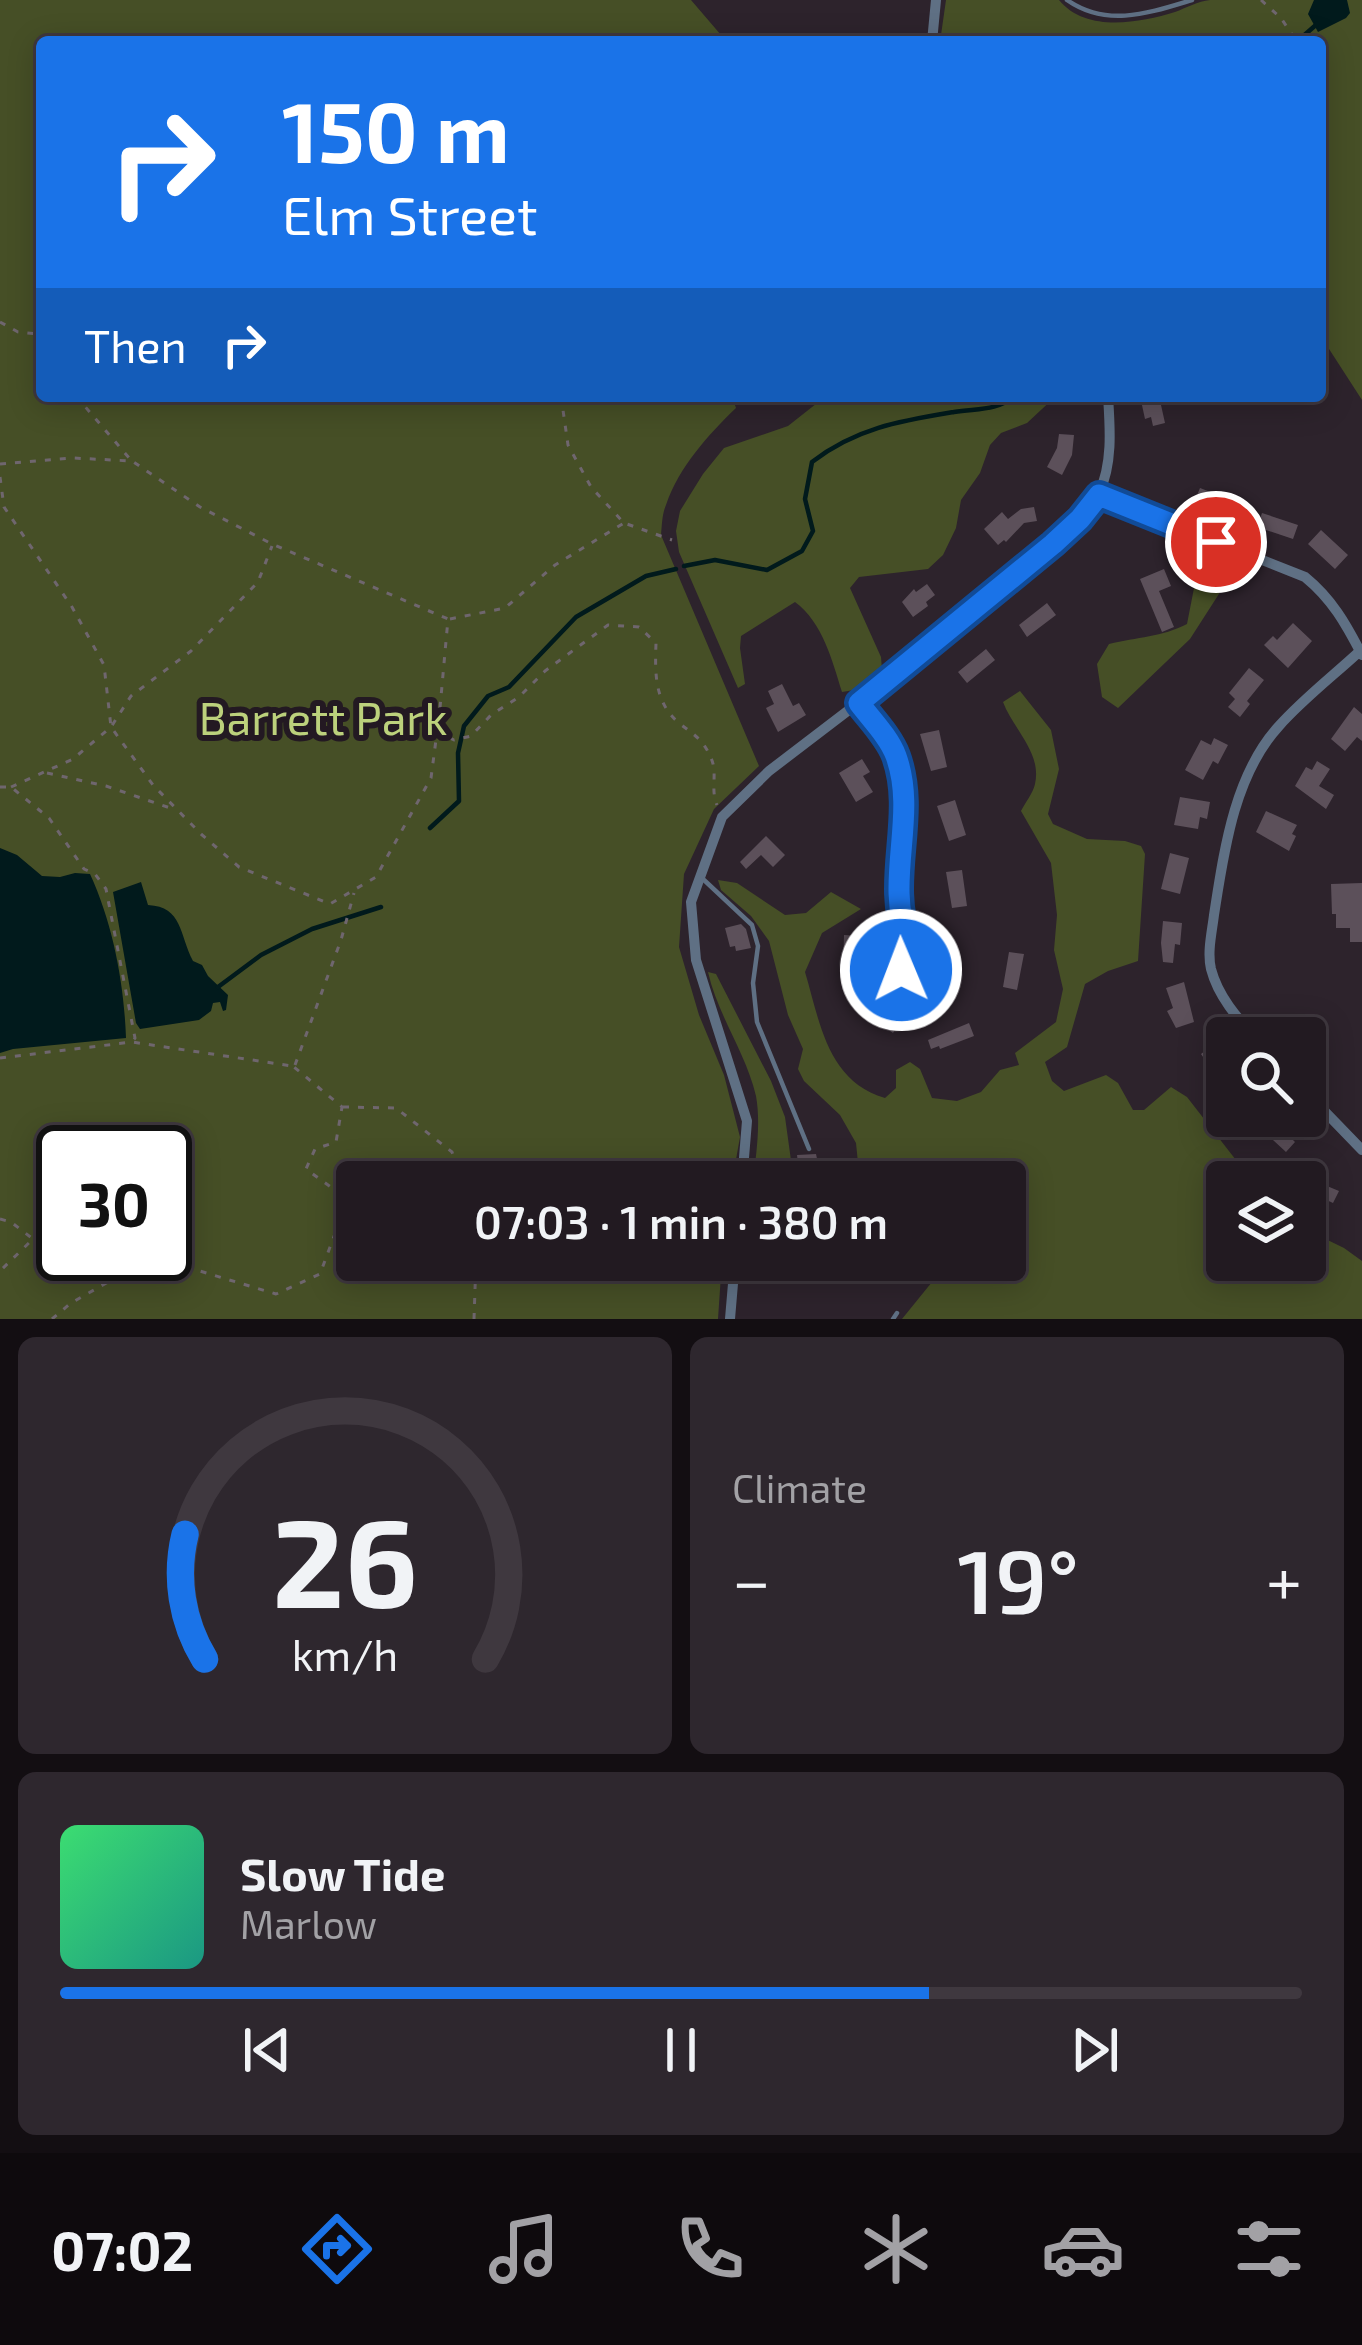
<!DOCTYPE html>
<meta charset="utf-8">
<style>
:root{--surface:#221a21;--page:#2e272e;--text:#f1f3f6;--muted:#a2a1a5;--line:#3f383f;--accent:#1a73e8}
body{margin:0;font-family:"Exo 2",sans-serif;background:var(--page);color:var(--text);height:100vh;display:flex;flex-direction:column;font-size:45px;white-space:nowrap}
*{box-sizing:border-box;margin:0}
p{font-size:39px;color:var(--muted)}
.icon{flex:none;width:66px;height:66px;fill:none;stroke:currentColor;stroke-width:2;stroke-linecap:round;stroke-linejoin:round}
.map{position:relative;height:1319px;overflow:hidden}
.side{display:flex;flex-direction:column;gap:18px;padding:18px;background:#130e12;flex:1}
.side>*{flex:none}
.banner{position:absolute;left:36px;top:36px;width:1290px;height:366px;border-radius:12px;box-shadow:0 6px 30px #0003,0 0 0 3px var(--line);background:#1a73e8;color:#fff;overflow:hidden}
.controls{position:absolute;left:1206px;top:1017px;display:grid;gap:24px}
.controls a{display:grid;place-items:center;width:120px;height:120px;border-radius:12px;background:var(--surface);box-shadow:0 6px 30px #0003,0 0 0 3px var(--line);font-size:60px}
.speed{position:absolute;left:36px;top:1125px;display:flex;gap:24px;font-size:60px;font-weight:700;text-align:center}
.speed>*{display:grid;place-content:center;width:156px;height:156px;border-radius:50%;background:var(--surface);box-shadow:0 6px 30px #0003,0 0 0 3px var(--line);line-height:1}
.speed .limit{border:6px solid #111;border-radius:18px;background:#fff;color:#111}
.pin{position:absolute;display:grid;place-items:center;width:102px;height:102px;color:#fff;margin:-51px;border:6px solid #fff;border-radius:50%;box-shadow:0 3px 12px #0007}
.me{position:absolute;width:132px;margin:-66px;rotate:359deg;stroke-linejoin:round;filter:drop-shadow(0 0 9px #0008)}
.turn{display:flex;align-items:center;gap:42px;height:252px;padding:0 48px;font-size:54px}
.turn .icon{width:156px;height:156px;stroke-width:2.5}
.turn b{display:block;font-size:84px;line-height:102px}
.then{display:flex;align-items:center;height:114px;padding:0 48px;background:#0003;gap:24px;font-size:45px}
.big{font-size:90px;font-weight:600;line-height:1.1}
.side .tile{flex:1;display:flex;flex-direction:column;justify-content:center;gap:18px;min-width:0;padding:0 42px;border-radius:18px;background:var(--page)}
.side .dial{align-items:center;gap:0}
.dial svg{height:312px;overflow:visible;fill:none;stroke:var(--line);stroke-width:7;stroke-linecap:round;text-anchor:middle}
.dial text{fill:var(--text);stroke:none}
.song{display:flex;align-items:center;gap:36px}
.cover{width:144px;height:144px;border-radius:18px;background:linear-gradient(135deg,hsl(140 70% 55%),hsl(170 70% 35%))}
.played{height:12px;border-radius:6px;background:linear-gradient(90deg,var(--accent) 70%,var(--line) 70%)}
.keys{display:flex;justify-content:space-around;direction:ltr}
.heat{display:flex;justify-content:space-between;align-items:center;font-size:66px;direction:ltr}
.side .tiles{flex:1;display:grid;gap:18px;grid-template-columns:1fr 1fr}
.tile:last-child{grid-column:span 2}
.trip{position:absolute;left:336px;top:1161px;width:690px;height:120px;border-radius:12px;background:var(--surface);box-shadow:0 6px 30px #0003,0 0 0 3px var(--line);font-weight:600;line-height:120px;text-align:center}
.tabs{display:flex;height:192px;justify-content:space-around;align-items:center;background:#0e0a0d;color:var(--muted)}
.tabs .icon{width:84px;height:84px}
.tabs .current{color:var(--accent)}
.tabs b{font-size:54px;color:var(--text)}
.map>svg:first-child{display:block}
</style>
<div class="map">
<svg width="1362" height="1319" viewBox="0 0 1362 1319">
<rect width="100%" height="100%" fill="#2d232c"/>
<path fill="#464f26" fill-rule="evenodd" d="M0,0H691L727,42H42V396H725L734,402L736,408C708,435 679,467 666,505C662,514 662,525 661,535L759,766L714,809L684,874L679,947L699,1015L724,1075L740,1137L732,1182H357V1260H722L718,1319H0ZM63,1152H165V1254H63Z
M946,0H1059C1086,33 1139,23 1175,12C1186,8 1198,1 1210,0C1260,0 1312,0 1362,0V400L1320,335V42H940Z
M826,396H1056L1027,423L1001,433L990,445L980,473L961,500L956,528L943,555L928,569L859,577L850,588L881,657L882,670L854,690L842,692C832,660 823,623 795,602L741,636L740,648L745,684L738,688L679,552L676,531L680,511L703,474L724,448L788,426Z
M1208,577L1225,579L1226,583L1190,639L1118,708L1102,697L1097,664L1109,644C1137,637 1162,637 1187,624L1195,583Z
M1020,691L1051,730L1059,769L1048,814L1053,824L1087,839L1125,841L1141,846L1145,854L1138,961L1108,971L1085,984L1067,1047L1045,1062L1052,1081L1064,1091L1106,1075L1118,1083L1133,1110H1144L1171,1087L1187,1097L1253,1182H1227V1260H1305V1229L1344,1248L1362,1261V1319H902L932,1282L929,1263L925,1260H1005V1182H830L844,1176L858,1163L856,1143L840,1115L804,1081L798,1069L803,1049L788,1015L769,941L751,916L721,890L718,880L737,883L785,915L806,913L831,892L861,909L822,933L805,972C820,1022 827,1081 885,1098L896,1088V1070L910,1062L920,1069L932,1098L957,1101L981,1092L1000,1070L1019,1065L1015,1053L1056,1022L1063,989L1054,950L1057,915L1051,863L1021,811C1025,803 1033,793 1035,784C1042,752 1013,729 1003,702Z
M708,972L716,974L771,1081L785,1117L794,1182H753C756,1155 761,1124 756,1096C746,1053 718,1016 708,972Z"/>
<path fill="#011a1c" d="M1314,0H1347L1350,13L1346,18L1318,32L1308,14Z
M0,848L17,855L42,876L60,877L75,873L90,874C113,924 124,983 126,1038L13,1049L0,1053Z
M141,882L148,905C183,907 179,934 193,961L202,965L208,976L228,995L226,1010L223,1011L220,1002L213,1003L211,1011L199,1020L140,1029L136,1023L113,892Z"/>
<g fill="none" stroke-linecap="round" stroke-linejoin="round">
<path stroke="#011a1c" stroke-width="4.5" d="M1301,38L1317,24
M684,566L715,560L767,570L802,551L813,531L805,499L812,462C856,428 900,421 954,412C980,408 994,411 1017,396
M430,828L459,801L458,753L464,726L488,696L509,687L576,617L646,576L676,569
M218,987L261,955L312,929L381,907"/>
</g>
<path fill="#5c505a" d="M1140,396H1159L1165,423L1153,426L1151,417L1145,419Z
M1059,434L1074,435L1072,455L1062,475L1047,467L1057,448Z
M1200,488L1239,503L1232,520L1193,505Z
M1034,507L1037,521L1024,523L1006,542L1004,540L998,545L984,529L1002,512L1008,519L1021,509Z
M1262,513L1298,525L1293,539L1257,527Z
M1321,530L1348,555L1335,569L1308,544Z
M1164,569L1171,586L1159,591L1174,627L1162,632L1140,579Z
M927,584L935,595L926,602L928,606L913,617L902,602L914,589L916,592Z
M1047,603L1056,615L1027,637L1019,625Z
M1293,623L1312,641L1288,668L1264,645L1273,636L1277,640Z
M986,649L995,660L967,683L958,672Z
M1249,668L1264,680L1247,701L1250,704L1240,717L1228,707L1235,699L1229,693Z
M782,684L793,706L799,703L806,715L778,732L766,708L774,704L768,691Z
M1354,707L1362,714V741L1357,737L1345,751L1331,739Z
M939,730L947,767L931,771L920,734Z
M1214,738L1228,745L1218,764L1213,761L1203,780L1185,770L1201,740L1211,745Z
M862,759L870,772L863,776L873,792L856,802L839,773Z
M1317,761L1330,769L1319,786L1334,795L1326,809L1295,786L1306,767L1312,770Z
M1180,797L1210,802L1207,819L1200,817L1198,829L1174,825Z
M955,800L966,835L949,841L937,806Z
M1266,811L1297,825L1292,834L1296,836L1289,851L1256,832Z
M766,836L785,855L773,867L761,855L746,869L740,862Z
M1170,853L1189,858L1180,894L1161,889Z
M962,870L967,906L952,908L946,872Z
M1362,883V942H1350V928H1336V914H1332L1331,884Z
M1163,921L1182,923L1180,945L1175,944L1173,963L1163,962L1161,943Z
M741,924L746,929L751,948L736,951L735,946L730,947L725,928Z
M844,935L862,936L859,972L843,971Z
M1009,952L1024,954L1017,990L1003,987Z
M1184,982L1194,1022L1176,1028L1167,1011L1173,1008L1166,988Z
M869,994L890,1007L886,1012L900,1022L893,1033L859,1009Z
M969,1023L974,1036L940,1049L939,1046L931,1049L928,1040Z
M1210,1047L1215,1054L1219,1050L1227,1059V1074L1219,1080L1201,1054Z
M1247,1116H1277L1293,1131L1289,1136L1295,1142L1286,1152Z
M816,1154L821,1177L800,1179L797,1155Z
M1308,1172L1329,1181L1327,1186L1339,1191L1333,1203L1305,1190Z
M791,1260H829L839,1268L828,1282L817,1273L813,1278Z"/>
<g fill="none" stroke-linecap="round" stroke-linejoin="round">
<path stroke="#6f666e" stroke-width="3" stroke-dasharray="6 9" stroke-linecap="butt" d="M1261,0L1281,18L1297,42
M0,322L18,332L38,334L42,330
M76,396L130,459
M561,396L568,445L591,487L624,523L672,540
M0,464L73,458L132,461L200,507L272,544L448,619L438,730
M0,477L4,507L72,607L104,665L111,727L153,785L201,834L239,867L330,904L376,877L431,778L437,732L454,740L471,736L491,715L519,697L545,671L608,625L639,627L656,643C655,673 654,702 679,723C694,735 703,739 711,758C718,773 710,789 717,805
M450,619L505,608L555,565L624,523
M47,773L106,786L176,810
M0,787H11L49,818L84,869L95,874L106,889L135,1038L132,1042
M11,787L73,759L111,727L131,696L191,651L258,582L272,546
M0,1058L132,1042L292,1066
M295,1065L341,940L354,893
M343,1107L396,1108L452,1152L462,1182
M0,1219L11,1222L33,1239L0,1271
M52,1319L71,1303L138,1265L193,1269L276,1294L320,1274L336,1231L343,1196L306,1169L315,1149L336,1142L342,1107L294,1067
M474,1319L476,1260"/>
<path stroke="#5f7084" stroke-width="4.5" d="M1067,0C1107,28 1149,13 1192,0
M704,880L752,925L758,946L753,983L757,1022L809,1149
M893,1319L897,1313"/>
<path stroke="#5f7084" stroke-width="10" d="M932,42L936,0
M1099,495L1305,577C1332,599 1346,624 1362,655
M858,703C871,719 889,737 896,756C918,817 884,880 907,940
M898 959a21 21 0 1 1 42 0a21 21 0 1 1-42 0Z
M1256,1038C1237,1018 1218,996 1211,969C1207,952 1212,932 1214,915C1224,851 1234,775 1279,726C1303,699 1333,676 1360,651
M1305,1091L1362,1150
M742,1182L747,1121L696,960L691,902L722,817L769,771L858,703L1053,544C1069,529 1090,513 1099,493C1113,464 1110,427 1108,396
M730,1319L735,1260"/>
</g>
<g fill="none" stroke-linecap="round" stroke-linejoin="round">
<g stroke="#114b97" stroke-width="30">
<path id="route" d="M901,970C896,958 898,949 908,940C884,880 918,817 896,756C889,737 871,719 859,703L1053,544L1080,519L1099,495L1216,542"/>
</g>
<use href="#route" stroke="#1a73e8" stroke-width="21"/>
</g>
<g text-anchor="middle" dominant-baseline="central" stroke-width="12" stroke-linejoin="round" paint-order="stroke">
<g font-size="45" fill="#bcd17c" stroke="#231922">
<text x="323" y="717">Barrett Park</text>
</g>
</g>
</svg>
<div class="controls">
<a><svg class="icon" aria-label="search" viewBox="0 0 24 24"><circle cx="10" cy="10" r="6"/><path d="M15 15l6 6"/></svg></a>
<a><svg class="icon" aria-label="layers" viewBox="0 0 24 24"><path d="M12 4l9 5-9 5-9-5zM3 14l9 5 9-5"/></svg></a>
</div>
<div class="speed"><div class="limit">30</div></div>
<div class="pin" style="left:1216px;top:542px;background:#d93025"><svg class="icon" aria-label="arrive" viewBox="0 0 24 24"><path d="M6 21V4h12l-3 4 3 4H6"/></svg></div>
<svg class="me" style="left:901px;top:970px" viewBox="-20 -20 40 40"><circle r="17" fill="#1a73e8" stroke="#fff" stroke-width="3"/><path d="M0-11L8 9 0 5-8 9z" fill="#fff"/></svg>
<div class="trip">07:03 · 1 min · 380 m</div>
<div class="banner">
<div class="turn"><svg class="icon" aria-label="right" viewBox="0 0 24 24"><path d="M7 20v-9h11M14 6l5 5-5 5"/></svg><div><b>150 m</b>Elm Street</div></div>
<div class="then">Then<svg class="icon" aria-label="right" viewBox="0 0 24 24"><path d="M7 20v-9h11M14 6l5 5-5 5"/></svg></div>
</div>
</div>
<section class="side">
<div class="tiles">
<div class="tile dial"><svg viewBox="0 0 100 80">
<path d="M14 69A42 42 0 1 1 86 69"/>
<path d="M14 69A42 42 0 0 1 9 37" stroke="#1a73e8"/>
<text x="50" y="56" font-size="32" font-weight="700">26</text>
<text x="50" y="72" font-size="11">km/h</text>
</svg></div>
<div class="tile"><p>Climate</p>
<div class="heat"><a>−</a><b class="big">19°</b><a>+</a></div>
</div>
<div class="tile">
<div class="song"><i class="cover"></i><div><b>Slow Tide</b><p>Marlow</p></div></div>
<div class="played"></div>
<div class="keys"><svg class="icon" aria-label="previous" viewBox="0 0 24 24"><path d="M18 5L8 12l10 7zM5 5v14"/></svg><svg class="icon" aria-label="pause" viewBox="0 0 24 24"><path d="M8 5v14M16 5v14"/></svg><svg class="icon" aria-label="next" viewBox="0 0 24 24"><path d="M6 5l10 7-10 7zM19 5v14"/></svg></div>
</div>
</div>
</section>
<nav class="tabs">
<b>07:02</b>
<svg class="icon current" aria-label="directions" viewBox="0 0 24 24"><path d="M12 3l9 9-9 9-9-9zM9 14v-3h6M13 9l2 2-2 2"/></svg>
<svg class="icon" aria-label="music" viewBox="0 0 24 24"><path d="M9 18V5l10-2v13"/><circle cx="6" cy="18" r="3"/><circle cx="16" cy="16" r="3"/></svg>
<svg class="icon" aria-label="phone" viewBox="0 0 24 24"><path d="M5 4h4l2 5-3 2q2 4 5 5l2-3 5 2v4C11 20 4 13 5 4z"/></svg>
<svg class="icon" aria-label="climate" viewBox="0 0 24 24"><path d="M12 3v18M4 7l16 10M4 17L20 7"/></svg>
<svg class="icon" aria-label="car" viewBox="0 0 24 24"><path d="M5 17H2v-5l4-1 3-4h7l3 4 3 1v5h-3M9 17h6M6 11h13"/><circle cx="7" cy="17" r="2"/><circle cx="17" cy="17" r="2"/></svg>
<svg class="icon" aria-label="filters" viewBox="0 0 24 24"><path d="M4 7h16M4 17h16"/><circle cx="9" cy="7" r="2"/><circle cx="15" cy="17" r="2"/></svg>
</nav>
